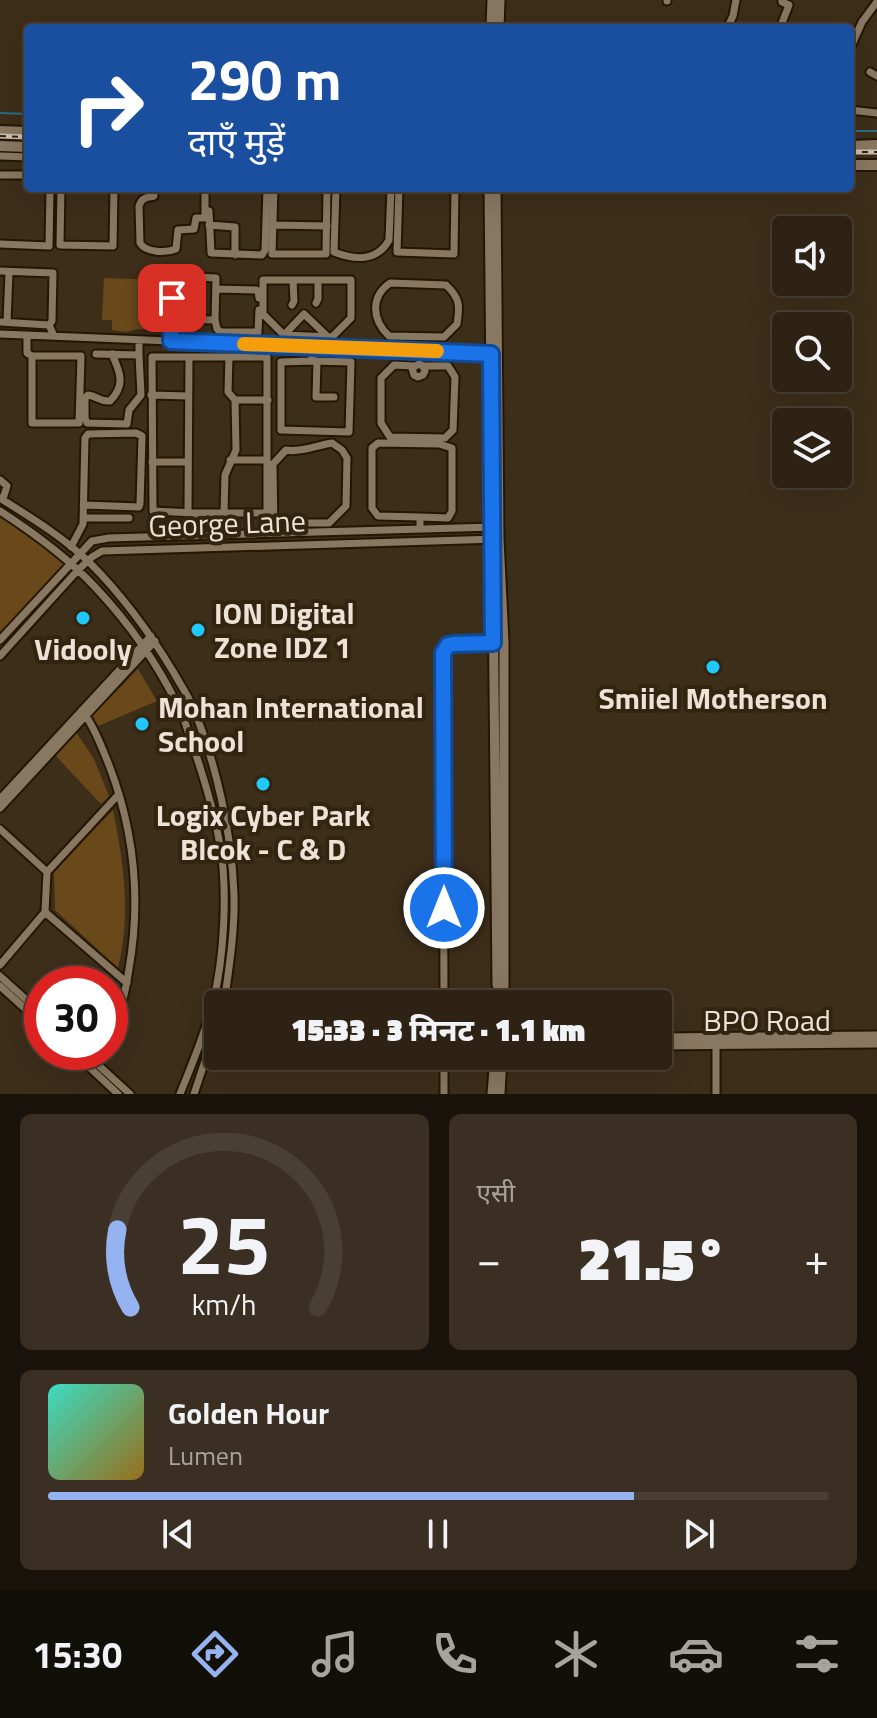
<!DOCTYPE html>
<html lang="hi">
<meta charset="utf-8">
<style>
:root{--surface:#2e2214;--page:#3a2f22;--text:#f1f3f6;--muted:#a7a4a0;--line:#493f34;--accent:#95b2f1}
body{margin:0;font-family:"Titillium Web","Noto Sans Devanagari",sans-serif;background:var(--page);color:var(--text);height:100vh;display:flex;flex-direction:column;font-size:30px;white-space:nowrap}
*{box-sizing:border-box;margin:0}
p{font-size:26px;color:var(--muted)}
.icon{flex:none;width:44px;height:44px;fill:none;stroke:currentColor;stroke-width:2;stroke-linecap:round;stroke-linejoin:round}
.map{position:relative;height:1094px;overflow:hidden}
.drawer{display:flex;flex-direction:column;gap:20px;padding:20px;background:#19130b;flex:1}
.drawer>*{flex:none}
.hud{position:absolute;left:24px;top:24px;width:830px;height:168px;border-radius:8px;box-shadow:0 8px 32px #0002,0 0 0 2px var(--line);background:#1a4fa0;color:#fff;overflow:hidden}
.buttons{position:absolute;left:772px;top:216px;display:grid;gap:16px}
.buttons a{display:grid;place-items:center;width:80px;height:80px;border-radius:8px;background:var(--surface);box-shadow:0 8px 32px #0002,0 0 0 2px var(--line);font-size:40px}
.speed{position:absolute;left:24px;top:966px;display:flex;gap:16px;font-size:40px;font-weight:700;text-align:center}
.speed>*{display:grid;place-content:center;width:104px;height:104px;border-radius:50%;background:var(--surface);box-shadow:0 8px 32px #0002,0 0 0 2px var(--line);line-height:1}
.speed .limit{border:12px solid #d22;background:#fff;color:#111}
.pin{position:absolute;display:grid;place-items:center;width:68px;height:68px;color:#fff;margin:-34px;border-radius:16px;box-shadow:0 4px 12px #0006}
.me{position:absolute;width:88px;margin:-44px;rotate:0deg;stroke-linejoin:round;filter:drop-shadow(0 0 6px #0008)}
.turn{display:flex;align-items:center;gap:28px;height:168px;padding:0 32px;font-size:36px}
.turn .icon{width:104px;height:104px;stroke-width:2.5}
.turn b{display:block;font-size:56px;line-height:68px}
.big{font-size:60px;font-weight:800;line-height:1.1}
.drawer .tile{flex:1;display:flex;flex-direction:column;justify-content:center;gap:12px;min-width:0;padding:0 28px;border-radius:12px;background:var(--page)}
.drawer .dial{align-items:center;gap:0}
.dial svg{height:208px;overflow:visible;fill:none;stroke:var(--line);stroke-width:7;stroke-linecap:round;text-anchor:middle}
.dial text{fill:var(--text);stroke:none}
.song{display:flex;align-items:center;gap:24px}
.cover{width:96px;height:96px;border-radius:12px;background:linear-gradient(135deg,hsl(170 70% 55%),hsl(40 70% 35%))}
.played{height:8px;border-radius:4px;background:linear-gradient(90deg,var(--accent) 75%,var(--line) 75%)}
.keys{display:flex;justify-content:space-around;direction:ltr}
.heat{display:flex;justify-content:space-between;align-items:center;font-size:44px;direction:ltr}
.drawer .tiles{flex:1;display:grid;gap:20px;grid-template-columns:1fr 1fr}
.tile:last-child{grid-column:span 2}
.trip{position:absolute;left:204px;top:990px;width:468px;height:80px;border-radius:8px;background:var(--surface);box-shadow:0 8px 32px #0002,0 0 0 2px var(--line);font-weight:800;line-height:80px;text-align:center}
.menu{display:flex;height:128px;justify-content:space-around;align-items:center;background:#120e08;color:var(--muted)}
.menu .icon{width:56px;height:56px}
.menu .selected{color:var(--accent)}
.menu b{font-size:36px;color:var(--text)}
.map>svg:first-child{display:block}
</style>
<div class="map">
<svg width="877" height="1094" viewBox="0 0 877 1094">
<rect width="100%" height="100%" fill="#3d2e1a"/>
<path fill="#69491a" d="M104,278L163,280L164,284L162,323L160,330L138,329L125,332L112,330V320H102Z
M0,512L70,563L0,640Z
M138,669L157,701L98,726L92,716Z
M76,732L94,759L109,796L101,804L55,755Z
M113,810C124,864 131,914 118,968L55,910L54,871Z"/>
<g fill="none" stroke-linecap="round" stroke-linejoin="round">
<path stroke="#2a6c85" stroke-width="2" d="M0,113L28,114
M850,131H877"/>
<g stroke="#241603" stroke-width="11">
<path id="minor" d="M667,1V0
M727,28L733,16L736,0
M780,28L789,5L782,2V0
M850,49L862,22L876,3
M870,72L877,76
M850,110L877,113
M0,156L28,157
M0,175H28
M61,188L60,245L113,246L114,188
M154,188V196C146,198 142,197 139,206L140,243C146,253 166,253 176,249L178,230L194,229L196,218H205V188
M274,188L272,254H326L327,188
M336,188L334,252C354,260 377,262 389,240L391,188
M399,188L397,252L454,254L455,188
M209,211L211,253L262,255L265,250L267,188
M209,225L235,227V255
M273,225L327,226
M0,244L49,246L50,188
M0,271L53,273L52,321L49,325L54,336
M263,280H351V318L332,337L284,335L263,314Z
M390,283L446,285C460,298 460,306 457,324L444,337L389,336C372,320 370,297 390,283Z
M216,289L256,290L258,291L259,298
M316,303L318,299V280
M292,305L294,301L293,280
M215,320L217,329L221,332H258L259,310
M0,322L49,325
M7,322L9,272
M0,334L491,354
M27,335V353L32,356V423H79L81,356H32
M284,335L304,314L327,336
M171,341L173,276L216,278L215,320L172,319
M96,354L139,355V341
M112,354C120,372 126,385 110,401C100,402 97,396 88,395L85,398V418L87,423L127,424L129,410L141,395L139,355
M312,361L281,362V430L349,432L351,362L312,361V346
M317,361L316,397H334
M414,366L394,365L381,378V423L390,437L445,438L453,430L455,377L448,366H423L419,364L412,368L414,375L418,377L423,375L425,371L423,366
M151,395L188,396
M235,400H268
M230,460H267
M152,462H188
M0,480L7,486L3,499
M0,498C30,517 63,537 89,562C122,595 150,633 174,673C180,684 187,694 192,705C216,762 232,833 234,895C235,931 229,968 224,1004
M0,511C34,533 67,557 95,587C128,622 157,663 178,706C185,718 188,733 193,746C204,778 214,811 220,845C228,890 224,959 213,1002C205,1034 192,1064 180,1094
M188,512L189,357
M195,513H267V357H152L153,511L195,513V536
M224,513L225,475L236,450L235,400L228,392L229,357
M420,517L448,518L452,511V448L439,444L378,443L372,448V508L378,516L420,517V529
M84,518H129
M274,523H329L346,506L347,458L342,450L332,443C319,445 298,453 286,450L273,464L274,533
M71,547L83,524L85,438L88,434L136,433L142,436L140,504L139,507L84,505
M0,640L92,541L109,538L494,527
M0,656L78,570L92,557L102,551L497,539
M82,710C94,727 101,745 109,765C134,830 141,900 129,969C126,990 120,1014 110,1033
M119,794L47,872L45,912L127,983
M0,799L151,636
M0,808L155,641
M0,829L47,872
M0,965L45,912
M0,976L42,1014
M0,986L42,1024
M444,1004L443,653L444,648L453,644L493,643
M716,1040V1094
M73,1052L118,1094
M84,1052L130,1094
M444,1056V1094
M194,1094L218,1022"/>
</g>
<g stroke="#241603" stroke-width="13">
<path id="tertiary" d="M491,28L492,0
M499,28L500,0
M489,188L497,985
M496,188L499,539L504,642V1004
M658,1038L877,1036
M658,1045L877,1043
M492,1094L495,1056
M500,1094L502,1056"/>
</g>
<g stroke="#241603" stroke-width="14">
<path id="secondary" d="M0,131L28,132
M0,146L28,147
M850,146L877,145
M850,165H877"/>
</g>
<use href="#minor" stroke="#897861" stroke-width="7"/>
<use href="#tertiary" stroke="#897861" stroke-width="9"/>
<use href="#secondary" stroke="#897861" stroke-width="10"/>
<g stroke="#c9beb1" stroke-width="5">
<path id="rail" d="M0,136L28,137
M850,152H877"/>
</g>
<use href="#rail" stroke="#332410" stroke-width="2" stroke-dasharray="6" stroke-linecap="butt"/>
</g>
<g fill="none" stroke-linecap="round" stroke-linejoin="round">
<g stroke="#114b97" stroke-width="20">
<path id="route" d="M172,298L171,341L491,354L493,643L453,644L448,645L443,653L444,908"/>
</g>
<use href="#route" stroke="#1a73e8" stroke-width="14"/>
<path stroke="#f59e0b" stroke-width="14" d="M244,344L437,351"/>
</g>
<g fill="#20c9fd" stroke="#332410" stroke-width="3">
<circle cx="83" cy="618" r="8"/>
<circle cx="198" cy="630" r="8"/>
<circle cx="713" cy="667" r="8"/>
<circle cx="142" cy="724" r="8"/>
<circle cx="263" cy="784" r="8"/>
</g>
<g text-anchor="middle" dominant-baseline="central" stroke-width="8" stroke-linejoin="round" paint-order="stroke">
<g font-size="30" fill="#ece2d6" stroke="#332410">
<text transform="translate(227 523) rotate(-2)">George Lane</text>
<text x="767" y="1020">BPO Road</text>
</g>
<g font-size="30" font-weight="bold" fill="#ece2d6" stroke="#332410">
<text x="214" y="613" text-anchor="start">ION Digital<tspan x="214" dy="34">Zone IDZ 1</tspan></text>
<text x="83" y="649">Vidooly</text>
<text x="713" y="698">Smiiel Motherson</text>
<text x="158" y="707" text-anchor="start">Mohan International<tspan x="158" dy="34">School</tspan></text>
<text x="263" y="815">Logix Cyber Park<tspan x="263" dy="34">Blcok - C &amp; D</tspan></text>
</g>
</g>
</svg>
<div class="buttons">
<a><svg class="icon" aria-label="sound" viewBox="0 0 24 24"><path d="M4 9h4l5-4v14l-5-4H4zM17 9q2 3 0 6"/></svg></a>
<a><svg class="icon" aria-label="search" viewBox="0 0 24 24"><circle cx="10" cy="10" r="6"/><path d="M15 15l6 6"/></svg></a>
<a><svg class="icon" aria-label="layers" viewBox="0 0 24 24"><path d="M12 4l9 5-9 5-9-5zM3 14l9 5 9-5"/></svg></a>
</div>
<div class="speed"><div class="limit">30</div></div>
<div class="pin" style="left:172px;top:298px;background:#d93025"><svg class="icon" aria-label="arrive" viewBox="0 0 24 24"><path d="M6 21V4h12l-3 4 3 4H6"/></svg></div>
<svg class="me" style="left:444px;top:908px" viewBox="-20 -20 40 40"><circle r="17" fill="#1a73e8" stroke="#fff" stroke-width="3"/><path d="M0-11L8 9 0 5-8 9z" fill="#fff"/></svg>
<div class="trip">15:33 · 3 मिनट · 1.1 km</div>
<div class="hud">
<div class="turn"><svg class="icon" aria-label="right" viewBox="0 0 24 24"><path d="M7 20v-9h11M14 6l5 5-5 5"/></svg><div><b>290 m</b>दाएँ मुड़ें</div></div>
</div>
</div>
<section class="drawer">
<div class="tiles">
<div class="tile dial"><svg viewBox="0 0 100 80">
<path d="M14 69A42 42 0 1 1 86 69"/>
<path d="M14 69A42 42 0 0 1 9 39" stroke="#95b2f1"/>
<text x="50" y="56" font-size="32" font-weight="700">25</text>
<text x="50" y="72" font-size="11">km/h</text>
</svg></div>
<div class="tile"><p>एसी</p>
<div class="heat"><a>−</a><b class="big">21.5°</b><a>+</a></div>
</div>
<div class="tile">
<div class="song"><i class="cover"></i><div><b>Golden Hour</b><p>Lumen</p></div></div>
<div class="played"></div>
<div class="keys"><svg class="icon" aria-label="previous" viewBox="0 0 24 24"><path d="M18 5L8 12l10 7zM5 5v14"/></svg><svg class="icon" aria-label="pause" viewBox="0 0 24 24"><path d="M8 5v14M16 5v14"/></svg><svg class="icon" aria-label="next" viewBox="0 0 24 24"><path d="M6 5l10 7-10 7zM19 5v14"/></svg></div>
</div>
</div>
</section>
<nav class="menu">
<b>15:30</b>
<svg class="icon selected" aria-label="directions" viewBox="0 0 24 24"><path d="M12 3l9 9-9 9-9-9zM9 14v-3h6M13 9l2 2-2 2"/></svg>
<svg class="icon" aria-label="music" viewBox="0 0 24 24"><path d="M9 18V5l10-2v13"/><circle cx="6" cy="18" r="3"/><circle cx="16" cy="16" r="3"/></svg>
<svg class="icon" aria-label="phone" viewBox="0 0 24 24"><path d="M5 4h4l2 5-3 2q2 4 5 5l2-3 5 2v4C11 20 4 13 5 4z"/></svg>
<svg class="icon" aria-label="climate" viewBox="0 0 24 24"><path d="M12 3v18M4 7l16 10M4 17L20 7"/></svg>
<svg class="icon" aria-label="car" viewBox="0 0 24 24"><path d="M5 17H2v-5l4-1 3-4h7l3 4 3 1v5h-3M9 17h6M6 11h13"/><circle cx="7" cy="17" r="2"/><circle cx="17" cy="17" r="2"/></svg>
<svg class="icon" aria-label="filters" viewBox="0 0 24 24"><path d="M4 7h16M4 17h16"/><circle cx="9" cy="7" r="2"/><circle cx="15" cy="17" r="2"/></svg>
</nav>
